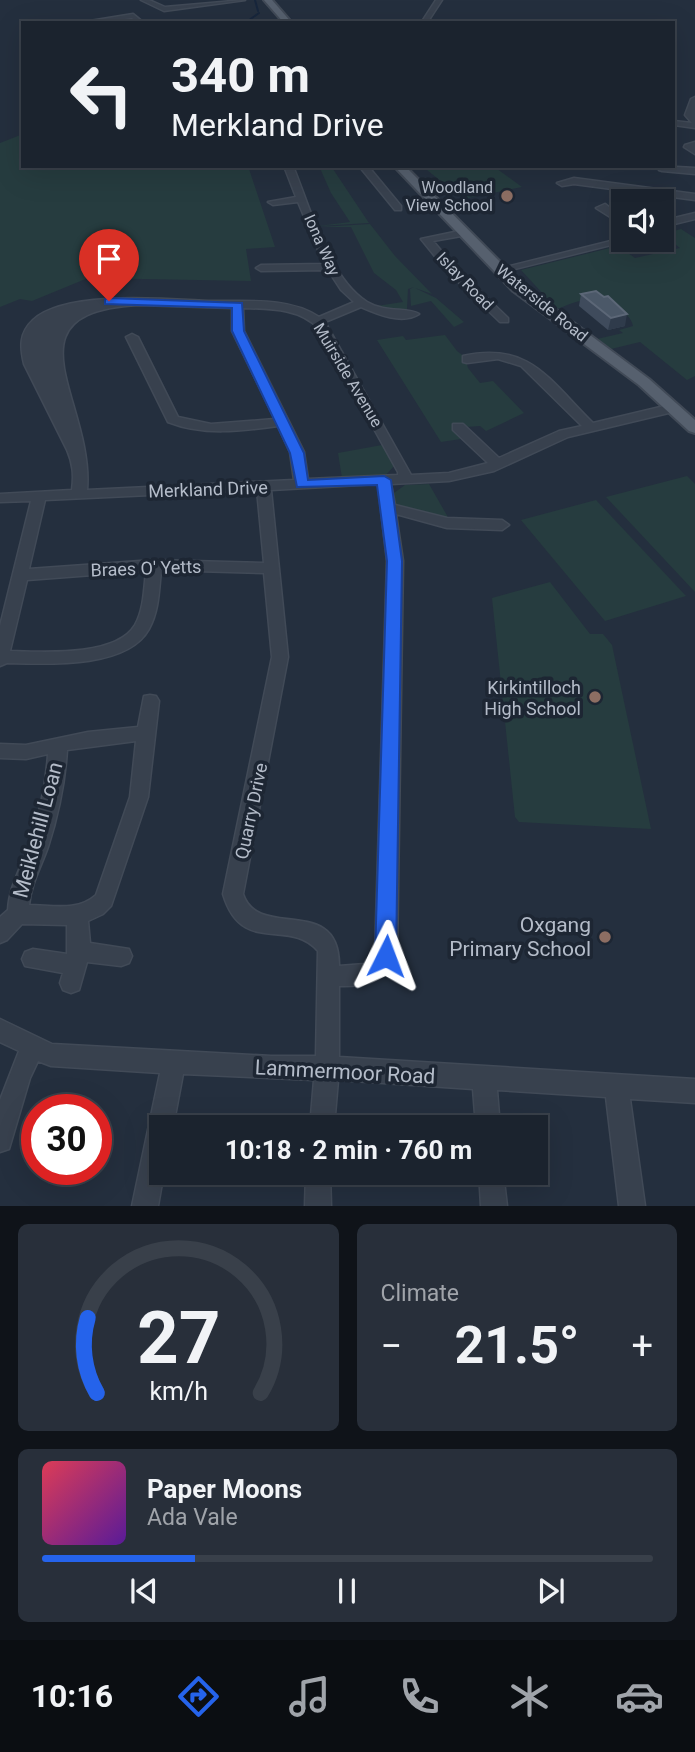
<!DOCTYPE html>
<meta charset="utf-8">
<style>
:root{--surface:#1b232e;--page:#282f3a;--text:#f1f3f6;--muted:#a0a4aa;--line:#39404a;--accent:#2563eb}
body{margin:0;font-family:Roboto,sans-serif;background:var(--page);color:var(--text);height:100vh;display:flex;flex-direction:column;font-size:26px;white-space:nowrap}
*{box-sizing:border-box;margin:0}
p{font-size:23px;color:var(--muted)}
.icon{flex:none;width:38px;height:38px;fill:none;stroke:currentColor;stroke-width:2;stroke-linecap:round;stroke-linejoin:round}
.map{position:relative;height:1206px;overflow:hidden}
.sheet{display:flex;flex-direction:column;gap:18px;padding:18px;background:#0f1319;flex:1}
.sheet>*{flex:none}
.banner{position:absolute;left:21px;top:21px;width:654px;height:147px;border-radius:0px;box-shadow:0 7px 28px #0002,0 0 0 2px var(--line);background:#1b232e;color:var(--text);overflow:hidden}
.controls{position:absolute;left:611px;top:189px;display:grid;gap:14px}
.controls a{display:grid;place-items:center;width:63px;height:63px;border-radius:0px;background:var(--surface);box-shadow:0 7px 28px #0002,0 0 0 2px var(--line);font-size:35px}
.speed{position:absolute;left:21px;top:1094px;display:flex;gap:14px;font-size:35px;font-weight:700;text-align:center}
.speed>*{display:grid;place-content:center;width:91px;height:91px;border-radius:50%;background:var(--surface);box-shadow:0 7px 28px #0002,0 0 0 2px var(--line);line-height:1}
.speed .limit{border:10px solid #d22;background:#fff;color:#111}
.pin{position:absolute;display:grid;place-items:center;width:60px;height:60px;color:#fff;margin:-72px -30px;border-radius:50% 50% 50% 0;rotate:-45deg;box-shadow:0 0 7px #0007}
.pin .icon{rotate:45deg}
.me{position:absolute;width:77px;margin:-38px;rotate:3deg;stroke-linejoin:round;filter:drop-shadow(0 0 5px #0008)}
.turn{display:flex;align-items:center;gap:24px;height:147px;padding:0 35px;font-size:32px}
.turn .icon{width:91px;height:91px;stroke-width:2.5}
.turn b{display:block;font-size:49px;line-height:60px}
.big{font-size:52px;font-weight:700;line-height:1.1}
.sheet .widget{flex:1;display:flex;flex-direction:column;justify-content:center;gap:10px;min-width:0;padding:0 24px;border-radius:10px;background:var(--page)}
.sheet .dial{align-items:center;gap:0}
.dial svg{height:182px;overflow:visible;fill:none;stroke:var(--line);stroke-width:7;stroke-linecap:round;text-anchor:middle}
.dial text{fill:var(--text);stroke:none}
.song{display:flex;align-items:center;gap:21px}
.cover{width:84px;height:84px;border-radius:10px;background:linear-gradient(135deg,hsl(350 70% 55%),hsl(270 70% 35%))}
.played{height:7px;border-radius:4px;background:linear-gradient(90deg,var(--accent) 25%,var(--line) 25%)}
.keys{display:flex;justify-content:space-around;direction:ltr}
.heat{display:flex;justify-content:space-between;align-items:center;font-size:38px;direction:ltr}
.sheet .tiles{flex:1;display:grid;gap:18px;grid-template-columns:1fr 1fr}
.widget:last-child{grid-column:span 2}
.trip{position:absolute;left:149px;top:1115px;width:399px;height:70px;border-radius:0px;background:var(--surface);box-shadow:0 7px 28px #0002,0 0 0 2px var(--line);font-weight:700;line-height:70px;text-align:center}
.tab-bar{display:flex;height:112px;justify-content:space-around;align-items:center;background:#0b0e12;color:var(--muted)}
.tab-bar .icon{width:49px;height:49px}
.tab-bar .current{color:var(--accent)}
.tab-bar b{font-size:32px;color:var(--text)}
.map>svg:first-child{display:block}
</style>
<div class="map">
<svg width="695" height="1206" viewBox="0 0 695 1206">
<rect width="100%" height="100%" fill="#242f3e"/>
<path fill="#263c3f" d="M23,134V166H248L275,247L246,249L251,281L88,278L32,301L20,299L0,307V143Z
M319,166H331L369,223L318,226L350,222L331,193Z
M422,166H493L522,187L463,199Z
M370,224L395,256L432,294L415,288L436,298L464,322L454,327L431,301L411,306L410,289L414,287L408,289L407,309L393,312L376,306L403,302L396,290L374,273L351,227H319Z
M681,229L695,238V376L687,380L640,342L611,349L597,339L623,333L619,330L633,326C630,309 600,298 585,300C575,301 566,306 557,309L521,270L618,246L635,258L680,248L662,234Z
M445,335L457,351L465,357L468,368L480,383L493,381L524,413L486,431L480,426L453,428L461,439L441,442L377,340L403,336L406,340Z
M382,445L394,466L385,476L342,478L338,453Z
M687,476L695,484V592L606,497Z
M429,484L449,519L396,505L394,493L405,485Z
M596,500L686,596L605,621L521,520Z
M550,582L590,634H603L612,645L651,829L519,822L515,817L492,598Z"/>
<g fill="none" stroke-linecap="round" stroke-linejoin="round">
<path stroke="#17263c" stroke-width="2" d="M255,0L258,11
M245,23L259,13"/>
<g stroke="#414a57" stroke-width="3">
<path id="minor" d="M141,0H149L165,7L245,0L164,11Z
M436,0H442L427,23H421Z
M133,14L144,23H137L132,18L95,23L90,21Z
M695,97V128L674,125V121L692,123L685,115L691,99Z
M695,142V154L684,147L685,145Z
M284,166H293C310,207 328,277 367,302C385,313 408,307 419,314C402,325 377,314 361,307L325,322L411,475L449,473L488,463L453,430V424H463L499,458L559,431L582,426L521,366L498,359L467,363L463,362V356C530,341 550,381 593,423L673,404L679,408L677,411L568,437L494,471L449,481L391,484L395,505L447,518L502,520L509,525L502,530L447,528L396,514L403,561L397,956C385,981 366,987 339,986V1057L695,1079V1103L630,1099L645,1206H619L606,1097L497,1090L500,1127H476L473,1089L338,1080L334,1127H310L314,1080L183,1074L173,1127H161V1172H164L158,1206H132L160,1073L51,1066L38,1061L30,1078L9,1149L0,1152V1100L19,1051L0,1042V1019L52,1044L271,1056H316L318,951C289,917 242,957 223,894L272,657L264,573L161,570C159,590 159,611 149,629C127,669 46,664 7,663L0,666V626L31,501L0,502V494L72,490C74,475 73,464 67,450L24,364C20,347 19,333 33,320C65,290 166,299 208,301C243,302 288,296 319,317L354,302L341,290L328,270L261,271L256,268L261,265L324,264L298,202L273,205L268,202L296,197ZM139,305L232,308V331L275,419L211,424L178,417L138,337L132,334L126,337L168,422C203,436 241,431 278,426L290,452L294,480L87,490C95,402 0,312 139,305ZM243,308C269,309 299,308 318,328L398,472V475L308,479L304,452L244,331ZM378,484L387,561L375,954L365,964L339,966C340,893 258,941 243,894L288,657L271,490ZM257,490L264,563L154,560L29,569L45,500ZM146,571C144,588 144,609 135,625C116,657 43,652 10,651L27,580Z
M359,166H368L401,206V210H395Z
M659,166L695,168V174L662,171L659,170Z
M574,178L695,194V200L574,184L562,186L557,183Z
M605,204L623,218V225L596,208Z
M695,213V219L662,227V221Z
M464,230L469,233L467,235L433,241L454,266L508,318V322H500L446,270L421,239Z
M623,238L631,240L499,273L494,270Z
M150,695L156,696L159,701L148,797L111,906L103,914L88,921L90,943L129,949L132,956L129,963L121,966L87,962L79,990L71,993L63,990L60,983L63,973L25,966L22,959L25,952L33,949L67,954V925L22,924L7,940L0,943V917L8,910C9,887 21,868 28,847C39,817 46,786 48,754L26,759L0,758V744L26,745L88,732L138,727L144,696ZM136,741L130,797L96,895C77,912 52,905 29,905C31,884 41,867 48,847C58,816 65,783 67,750Z
M306,1172H330L331,1206H305Z
M479,1172H503L507,1206H481Z"/>
</g>
<g stroke="#414a57" stroke-width="4">
<path id="major" d="M264,0H272L292,23H284Z
M394,166H405L523,285L649,379L695,420V433L689,431L639,385L513,291Z"/>
</g>
<use href="#minor" fill="#38414e" fill-rule="evenodd"/>
<use href="#major" fill="#56606e" fill-rule="evenodd"/>
</g>
<path fill="#3f4b5c" d="M581,294L604,297L625,326L608,330L579,306Z"/>
<path fill="#2f3b4b" d="M627,314L625,326L608,330L611,318Z"/>
<path fill="#4b5868" stroke="#5c6777" stroke-width="2" d="M596,291L604,297L608,296L627,314L611,318L581,294Z"/>
<path fill="#2563eb" stroke="#184099" stroke-width="2" d="M109,298L242,303L244,331L304,453L308,480L384,476L391,480L402,561L396,956L393,963L386,966L378,963L375,956L387,561L377,485L297,487L290,453L232,331V308L105,304V299Z"/>
<g fill="#8d6e63" stroke="#1d2633" stroke-width="2.5">
<circle cx="507" cy="196" r="7"/>
<circle cx="595" cy="697" r="7"/>
<circle cx="605" cy="937" r="7"/>
</g>
<g text-anchor="middle" dominant-baseline="central" stroke-width="7" stroke-linejoin="round" paint-order="stroke">
<g font-size="16" fill="#b4bcc9" stroke="#1d2633" text-anchor="end">
<text x="493" y="187">Woodland<tspan x="493" dy="18">View School</tspan></text>
</g>
<g font-size="16" fill="#b4bcc9" stroke="#1d2633">
<text transform="translate(322 245) rotate(66)">Iona Way</text>
<text transform="translate(465 281) rotate(46)">Islay Road</text>
<text transform="translate(542 303) rotate(39)">Waterside Road</text>
<text transform="translate(348 375) rotate(59)">Muirside Avenue</text>
</g>
<g font-size="18" fill="#b4bcc9" stroke="#1d2633">
<text transform="translate(208 489) rotate(-2)">Merkland Drive</text>
<text transform="translate(146 568) rotate(-2)">Braes O' Yetts</text>
<text transform="translate(251 811) rotate(-78)">Quarry Drive</text>
</g>
<g font-size="18" fill="#b4bcc9" stroke="#1d2633" text-anchor="end">
<text x="581" y="687">Kirkintilloch<tspan x="581" dy="21">High School</tspan></text>
</g>
<g font-size="21" fill="#b4bcc9" stroke="#1d2633">
<text transform="translate(38 830) rotate(-75)">Meiklehill Loan</text>
<text transform="translate(345 1072) rotate(3)">Lammermoor Road</text>
</g>
<g font-size="21" fill="#b4bcc9" stroke="#1d2633" text-anchor="end">
<text x="591" y="925">Oxgang<tspan x="591" dy="24">Primary School</tspan></text>
</g>
</g>
</svg>
<div class="controls">
<a><svg class="icon" aria-label="sound" viewBox="0 0 24 24"><path d="M4 9h4l5-4v14l-5-4H4zM17 9q2 3 0 6"/></svg></a>
</div>
<div class="speed"><div class="limit">30</div></div>
<div class="pin" style="left:109px;top:301px;background:#d93025"><svg class="icon" aria-label="arrive" viewBox="0 0 24 24"><path d="M6 21V4h12l-3 4 3 4H6"/></svg></div>
<svg class="me" style="left:386px;top:956px" viewBox="-20 -20 40 40"><path d="M0-17L14 15 0 8-14 15z" fill="#2563eb" stroke="#fff" stroke-width="4"/></svg>
<div class="trip">10:18 · 2 min · 760 m</div>
<div class="banner">
<div class="turn"><svg class="icon" aria-label="left" viewBox="0 0 24 24"><path d="M17 20v-9H6M10 6l-5 5 5 5"/></svg><div><b>340 m</b>Merkland Drive</div></div>
</div>
</div>
<section class="sheet">
<div class="tiles">
<div class="widget dial"><svg viewBox="0 0 100 80">
<path d="M14 69A42 42 0 1 1 86 69"/>
<path d="M14 69A42 42 0 0 1 10 36" stroke="#2563eb"/>
<text x="50" y="56" font-size="32" font-weight="700">27</text>
<text x="50" y="72" font-size="11">km/h</text>
</svg></div>
<div class="widget"><p>Climate</p>
<div class="heat"><a>−</a><b class="big">21.5°</b><a>+</a></div>
</div>
<div class="widget">
<div class="song"><i class="cover"></i><div><b>Paper Moons</b><p>Ada Vale</p></div></div>
<div class="played"></div>
<div class="keys"><svg class="icon" aria-label="previous" viewBox="0 0 24 24"><path d="M18 5L8 12l10 7zM5 5v14"/></svg><svg class="icon" aria-label="pause" viewBox="0 0 24 24"><path d="M8 5v14M16 5v14"/></svg><svg class="icon" aria-label="next" viewBox="0 0 24 24"><path d="M6 5l10 7-10 7zM19 5v14"/></svg></div>
</div>
</div>
</section>
<nav class="tab-bar">
<b>10:16</b>
<svg class="icon current" aria-label="directions" viewBox="0 0 24 24"><path d="M12 3l9 9-9 9-9-9zM9 14v-3h6M13 9l2 2-2 2"/></svg>
<svg class="icon" aria-label="music" viewBox="0 0 24 24"><path d="M9 18V5l10-2v13"/><circle cx="6" cy="18" r="3"/><circle cx="16" cy="16" r="3"/></svg>
<svg class="icon" aria-label="phone" viewBox="0 0 24 24"><path d="M5 4h4l2 5-3 2q2 4 5 5l2-3 5 2v4C11 20 4 13 5 4z"/></svg>
<svg class="icon" aria-label="climate" viewBox="0 0 24 24"><path d="M12 3v18M4 7l16 10M4 17L20 7"/></svg>
<svg class="icon" aria-label="car" viewBox="0 0 24 24"><path d="M5 17H2v-5l4-1 3-4h7l3 4 3 1v5h-3M9 17h6M6 11h13"/><circle cx="7" cy="17" r="2"/><circle cx="17" cy="17" r="2"/></svg>
</nav>
